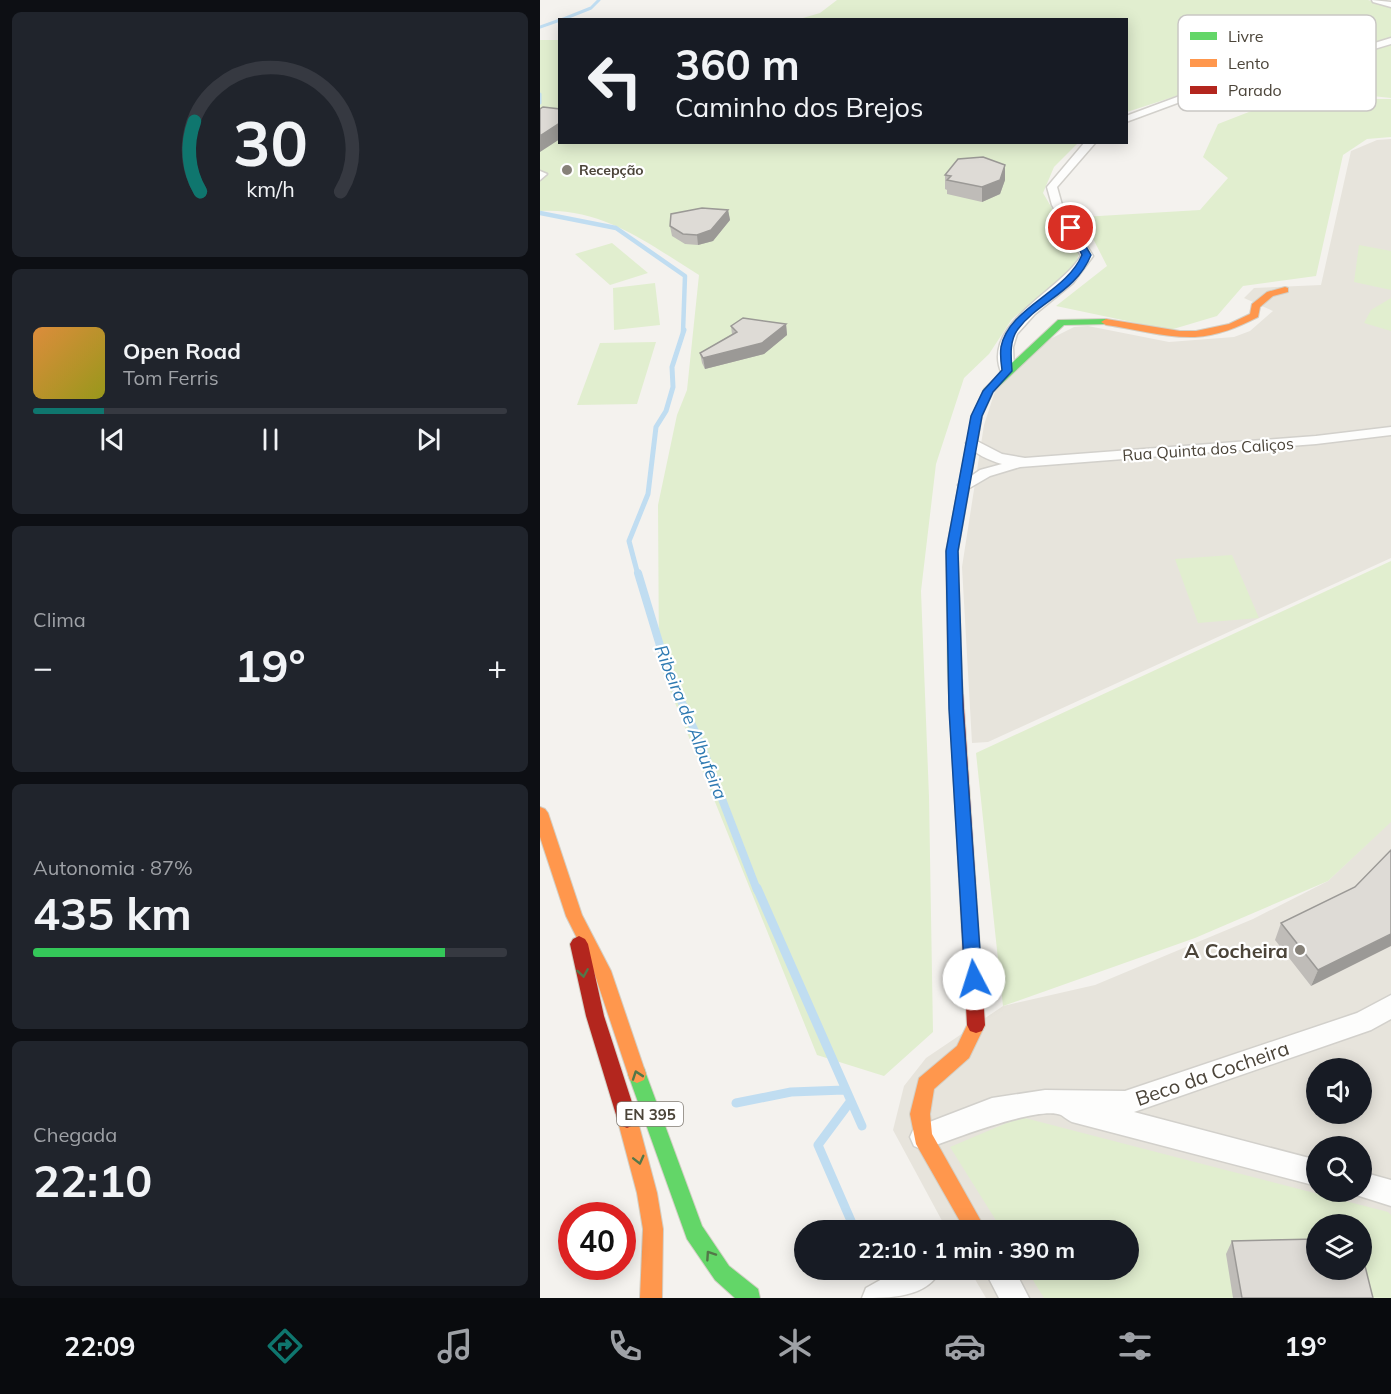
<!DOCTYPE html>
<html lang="pt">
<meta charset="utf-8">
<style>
:root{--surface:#171b24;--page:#20242c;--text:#f1f3f6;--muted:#9ea1a6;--line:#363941;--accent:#0f766e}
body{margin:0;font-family:Mulish,sans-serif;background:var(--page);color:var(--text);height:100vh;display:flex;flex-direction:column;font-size:22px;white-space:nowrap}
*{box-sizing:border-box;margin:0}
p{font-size:20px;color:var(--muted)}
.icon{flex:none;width:33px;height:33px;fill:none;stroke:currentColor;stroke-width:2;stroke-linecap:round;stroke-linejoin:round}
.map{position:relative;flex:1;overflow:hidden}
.panel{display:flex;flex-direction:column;gap:12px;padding:12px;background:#0d0f14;width:540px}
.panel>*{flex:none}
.guide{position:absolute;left:18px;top:18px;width:570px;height:126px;border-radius:0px;box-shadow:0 3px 15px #0003;background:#171b24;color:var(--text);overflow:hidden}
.buttons{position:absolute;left:766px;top:1058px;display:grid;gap:12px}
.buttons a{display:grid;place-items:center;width:66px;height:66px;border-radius:50%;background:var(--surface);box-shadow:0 3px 15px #0003;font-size:30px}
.speed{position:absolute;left:18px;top:1202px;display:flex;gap:12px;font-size:30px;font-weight:700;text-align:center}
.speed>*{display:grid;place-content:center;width:78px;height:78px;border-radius:50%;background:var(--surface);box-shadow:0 3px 15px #0003;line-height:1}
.speed .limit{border:9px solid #d22;background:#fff;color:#111}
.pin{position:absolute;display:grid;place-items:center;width:51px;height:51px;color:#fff;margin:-26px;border:3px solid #fff;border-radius:50%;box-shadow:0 2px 6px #0007}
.me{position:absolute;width:66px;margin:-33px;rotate:355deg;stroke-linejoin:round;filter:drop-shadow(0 0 4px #0008)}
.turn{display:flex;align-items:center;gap:21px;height:126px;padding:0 18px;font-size:27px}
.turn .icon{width:78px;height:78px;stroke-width:2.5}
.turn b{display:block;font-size:42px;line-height:51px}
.big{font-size:45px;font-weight:700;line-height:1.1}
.panel .tile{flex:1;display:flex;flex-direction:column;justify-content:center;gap:9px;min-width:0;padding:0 21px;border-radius:9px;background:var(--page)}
.panel .dial{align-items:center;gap:0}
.dial svg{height:156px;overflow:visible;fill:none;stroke:var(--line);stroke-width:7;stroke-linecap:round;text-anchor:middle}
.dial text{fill:var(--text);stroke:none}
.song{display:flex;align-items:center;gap:18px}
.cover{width:72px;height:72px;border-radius:9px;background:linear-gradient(135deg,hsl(30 70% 55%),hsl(60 70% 35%))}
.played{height:6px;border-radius:3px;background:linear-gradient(90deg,var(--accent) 15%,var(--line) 15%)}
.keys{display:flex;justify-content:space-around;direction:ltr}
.heat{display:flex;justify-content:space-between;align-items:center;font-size:33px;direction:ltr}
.charge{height:9px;border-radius:4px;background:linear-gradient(90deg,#34c759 87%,var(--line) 0)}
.trip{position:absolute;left:254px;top:1220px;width:345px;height:60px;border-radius:30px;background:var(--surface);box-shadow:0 3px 15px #0003;font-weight:700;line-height:60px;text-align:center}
.tab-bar{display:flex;height:96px;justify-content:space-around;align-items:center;background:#090b0e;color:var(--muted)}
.tab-bar .icon{width:42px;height:42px}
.tab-bar .active{color:var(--accent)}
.tab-bar b{font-size:27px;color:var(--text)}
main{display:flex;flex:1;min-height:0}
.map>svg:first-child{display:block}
</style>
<main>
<section class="panel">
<div class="tile dial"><svg viewBox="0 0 100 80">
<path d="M14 69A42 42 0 1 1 86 69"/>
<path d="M14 69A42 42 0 0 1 11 33" stroke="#0f766e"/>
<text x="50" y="56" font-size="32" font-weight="700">30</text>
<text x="50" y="72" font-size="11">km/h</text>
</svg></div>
<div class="tile">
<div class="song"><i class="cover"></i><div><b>Open Road</b><p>Tom Ferris</p></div></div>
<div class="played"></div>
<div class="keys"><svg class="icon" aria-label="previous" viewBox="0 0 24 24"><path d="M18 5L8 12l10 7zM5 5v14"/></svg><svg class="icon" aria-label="pause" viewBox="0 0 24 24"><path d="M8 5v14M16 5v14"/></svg><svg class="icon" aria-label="next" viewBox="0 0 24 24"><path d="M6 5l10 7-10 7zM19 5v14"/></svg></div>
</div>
<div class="tile"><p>Clima</p>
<div class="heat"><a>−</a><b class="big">19°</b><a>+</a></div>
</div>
<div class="tile"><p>Autonomia · 87%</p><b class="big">435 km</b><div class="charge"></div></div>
<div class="tile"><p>Chegada</p><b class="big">22:10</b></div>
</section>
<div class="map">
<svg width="851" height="1298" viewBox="0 0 851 1298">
<rect width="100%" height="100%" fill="#f4f2ee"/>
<path fill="#e7e4dc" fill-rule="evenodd" d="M851,139V558L448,742L432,743L422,567L444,425L456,388L506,341L534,327L548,326L629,342L694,337L710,331L733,311L704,298L714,288L781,285L811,151L837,140Z
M851,821V1298H446L429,1269H588V1230H407L353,1130L364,1086L386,1058L463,1006L555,985L713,919L788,881ZM777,1068H822V1113H777ZM777,1146H822V1191H777ZM777,1224H822V1269H777Z"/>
<path fill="#e1eecf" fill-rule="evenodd" d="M297,0H828L851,7V39L701,75L587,112L586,20H256L280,13Z
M0,40H19L20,142L538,143L514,167L503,193L539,254L533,269L472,319L449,354L424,378L396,464L381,591L389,797L393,1032L344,1076L277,1055L119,663L118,505L137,415L147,390L159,275C109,244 62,207 0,211Z
M851,44V98L698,82Z
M742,99H851V137L827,139L803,155L776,276L703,286L677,316L630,330L516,306L567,266L542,217L660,210L688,178L663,157L678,124Z
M72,243L108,273L70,285L35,254Z
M819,245L851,251V290L814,282Z
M115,283L120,325L74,330L73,288Z
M851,298V331L824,323L831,310Z
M116,342L97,404L37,405L60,343Z
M692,555L719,618L658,623L635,559Z
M851,561V822L788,881L655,938L463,1006L436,753Z
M481,1117L848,1212L851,1215V1298H504L486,1269H588V1230H462L410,1147ZM777,1224H822V1269H777Z"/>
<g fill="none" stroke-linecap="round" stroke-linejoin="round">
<path stroke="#c0ddf1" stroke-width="3" d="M21,20L51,8L59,0
M0,27L20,20
M0,94V103"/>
<path stroke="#c0ddf1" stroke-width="4.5" d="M0,213L76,228L145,276L143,332"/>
<path stroke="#c0ddf1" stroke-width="5" d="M98,575L89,541L108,494L116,427L126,411L133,387L132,367L144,330"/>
<path stroke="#c0ddf1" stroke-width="8" d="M98,573L128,672L162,747L217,890"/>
<path stroke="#c0ddf1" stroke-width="9" d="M217,888L322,1126
M310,1102L278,1145L315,1230
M196,1103L251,1092L304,1090"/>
<g stroke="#d2d0cb" stroke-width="3">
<path id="street" d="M832,0L851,2V7L833,2Z
M851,38V44L794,61L686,85L586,122V116L680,81L789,57Z
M545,142H556L517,187L522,205L553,256L533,283L495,314L477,334L473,347L474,371L467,375L462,374C439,325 520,291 541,256L512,205L507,187Z
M0,171L7,174L0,180Z
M851,427V435L776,444L480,467L450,476L426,490L418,485L440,470L462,464C448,460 435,454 426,443L433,439L462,454L485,458L776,436Z
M851,995V1019L831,1030L594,1112L777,1160V1186L532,1122C528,1120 523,1116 521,1115C499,1105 407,1141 383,1150L374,1146L370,1137L374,1128L452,1098L505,1090L585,1091L817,1013Z
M822,1172L851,1180V1206L813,1194L811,1191H822Z
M360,1269H401C388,1298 349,1298 322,1298L326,1288Z
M444,1269H474L489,1298H459Z"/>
</g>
<g stroke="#d3cfc5" stroke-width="2">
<path id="fast" d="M566,319L571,322L569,324L524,325L453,392L442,416L418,551L422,678L415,683L410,682L408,678L406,551L432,416L444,389L518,320Z
M97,1065L104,1068L106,1074L162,1226L189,1266L218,1289L220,1298H195L175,1280L147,1239L88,1074L90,1068Z"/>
</g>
<g stroke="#d3cfc5" stroke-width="2">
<path id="slow" d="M745,287L748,288V292L733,296L720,307L718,317C698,327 678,336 655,337C626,338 595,329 566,325L561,322L566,319L640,331H656L689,324L710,314L712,304L727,292Z
M0,807L5,809L8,813L42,915L71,971L106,1074L104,1080L97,1083L90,1080L54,972L26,916L0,837Z
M436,1017L442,1019L445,1025L429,1058L394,1089L390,1114L392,1134L446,1230H425L376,1144L370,1114L379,1078L417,1046L430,1019Z
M87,1108L94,1111L97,1118L117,1193L123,1229L122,1298H100L103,1229L97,1193L77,1118L80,1111Z"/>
</g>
<g stroke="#d3cfc5" stroke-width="2">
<path id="jam" d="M415,673L422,678L445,1025L442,1031L436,1033L430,1031L427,1025L408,678Z
M39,936L45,939L48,944L64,1016L97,1118L94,1125L87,1128L80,1125L77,1118L46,1016L30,944L33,939Z"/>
</g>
<use href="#street" fill="#fdfdfc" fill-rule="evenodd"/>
<use href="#fast" fill="#63d668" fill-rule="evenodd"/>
<use href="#slow" fill="#ff974d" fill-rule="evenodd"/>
<use href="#jam" fill="#b3261e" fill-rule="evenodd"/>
</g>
<path fill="#bfbcb8" d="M465,165V180L460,194L442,202L407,194V190L405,189V175Z
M188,210L190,220L173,241L158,245L145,244L132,236L130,226Z
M246,324L247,335L224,354L165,369L162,363L160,353L192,334L191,326Z
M815,887L771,986L735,940L741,923Z
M692,1241L833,1298H693L686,1254Z"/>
<path fill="#9b9996" d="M20,123V139L0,152V136Z
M465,165V180L460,194L442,202V187Z
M188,210L190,220L173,241L158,245L157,235Z
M246,324L247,335L224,354L165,369L163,358Z
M851,934V946L771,986L778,970Z"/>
<path fill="#dedbd6" stroke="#9b9996" stroke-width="1.5" d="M3,107L20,109V123L0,136V109Z
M443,157L465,165L460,180L442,187L407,180L411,176L405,175L418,159Z
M162,208L188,210L171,230L157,235L143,234L130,226L131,214Z
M203,318L246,324L222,343L163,358L160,353L197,332L191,326Z
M851,850V934L778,970L741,923L815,887Z
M777,1239V1269H822V1254L833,1298H702L692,1241Z"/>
<defs><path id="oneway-chevron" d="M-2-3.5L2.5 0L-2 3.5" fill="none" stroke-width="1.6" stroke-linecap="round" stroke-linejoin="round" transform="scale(1.5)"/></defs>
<g stroke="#537749">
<use href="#oneway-chevron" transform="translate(43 973) rotate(81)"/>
<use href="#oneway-chevron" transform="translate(97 1075) rotate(-109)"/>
<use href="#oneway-chevron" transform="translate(99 1160) rotate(76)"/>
<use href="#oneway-chevron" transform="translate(170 1255) rotate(-124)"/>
</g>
<path fill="#1a73e8" stroke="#114b97" stroke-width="1.5" d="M528,226H534L551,255C536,292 499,301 478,329C469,341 471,357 472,371L453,392L442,416L418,551L423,709L442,979L440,985L434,987L427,985L425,979L409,709L406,551L431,416L443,391L462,370C461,363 460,354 461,347C469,307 526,293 542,255Z"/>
<g fill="#868178" stroke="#fff" stroke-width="2">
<circle cx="27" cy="170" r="6"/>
<circle cx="760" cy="950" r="6"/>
</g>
<g text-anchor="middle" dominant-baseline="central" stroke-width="4.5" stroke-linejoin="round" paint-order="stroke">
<g font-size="14" font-weight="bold" fill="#4b4439" stroke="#fff" text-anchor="start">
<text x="39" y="170">Recepção</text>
</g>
<rect fill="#fff" stroke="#817c74" stroke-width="1.5" x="77" y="1102" width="66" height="24" rx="4.5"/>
<g font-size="15" font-weight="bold" fill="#4b4439">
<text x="110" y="1114">EN 395</text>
</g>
<g font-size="16" fill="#4b4439" stroke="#fff">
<text transform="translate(668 449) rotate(-4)">Rua Quinta dos Caliços</text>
</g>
<g font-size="18" font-style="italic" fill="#2e7ab2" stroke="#fff">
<text transform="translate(151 722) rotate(68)">Ribeira de Albufeira</text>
</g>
<g font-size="20" font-weight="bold" fill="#4b4439" stroke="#fff" text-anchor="end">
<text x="748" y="950">A Cocheira</text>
</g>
<g font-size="20" fill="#4b4439" stroke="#fff">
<text transform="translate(672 1073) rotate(-19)">Beco da Cocheira</text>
</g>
</g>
<rect x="638" y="15" width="198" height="96" rx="9" fill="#fff" stroke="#c9c7c4" stroke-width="1.5"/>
<rect x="650" y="32" width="27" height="8" fill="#63d668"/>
<rect x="650" y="59" width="27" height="8" fill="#ff974d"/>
<rect x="650" y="86" width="27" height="8" fill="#b3261e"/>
<g font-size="16" fill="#4b4439">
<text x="688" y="42">Livre</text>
<text x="688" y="69">Lento</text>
<text x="688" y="96">Parado</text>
</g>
</svg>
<div class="buttons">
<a><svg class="icon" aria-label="sound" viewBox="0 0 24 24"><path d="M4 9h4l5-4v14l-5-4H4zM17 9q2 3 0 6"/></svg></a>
<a><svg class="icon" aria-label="search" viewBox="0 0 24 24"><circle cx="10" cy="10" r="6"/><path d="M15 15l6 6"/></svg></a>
<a><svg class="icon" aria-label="layers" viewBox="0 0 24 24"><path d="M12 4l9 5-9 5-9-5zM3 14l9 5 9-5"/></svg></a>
</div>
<div class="speed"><div class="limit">40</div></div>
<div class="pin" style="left:531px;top:228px;background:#d93025"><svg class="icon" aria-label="arrive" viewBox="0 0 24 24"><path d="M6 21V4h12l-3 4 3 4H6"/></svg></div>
<svg class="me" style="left:434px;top:979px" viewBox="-20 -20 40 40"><circle r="19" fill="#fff"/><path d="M0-13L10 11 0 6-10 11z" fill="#1a73e8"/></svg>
<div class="trip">22:10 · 1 min · 390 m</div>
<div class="guide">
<div class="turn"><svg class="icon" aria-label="left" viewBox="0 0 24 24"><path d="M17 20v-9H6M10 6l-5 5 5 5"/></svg><div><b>360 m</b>Caminho dos Brejos</div></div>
</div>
</div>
</main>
<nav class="tab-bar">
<b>22:09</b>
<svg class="icon active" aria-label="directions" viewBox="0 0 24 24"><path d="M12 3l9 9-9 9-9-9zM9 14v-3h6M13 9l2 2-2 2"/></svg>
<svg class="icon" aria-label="music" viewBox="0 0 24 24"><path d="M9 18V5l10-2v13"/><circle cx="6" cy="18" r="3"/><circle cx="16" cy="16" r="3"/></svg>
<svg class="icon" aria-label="phone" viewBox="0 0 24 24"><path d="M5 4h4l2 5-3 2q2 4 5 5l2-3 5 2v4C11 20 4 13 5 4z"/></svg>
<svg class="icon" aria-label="climate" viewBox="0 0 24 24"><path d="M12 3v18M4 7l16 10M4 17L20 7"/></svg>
<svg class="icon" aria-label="car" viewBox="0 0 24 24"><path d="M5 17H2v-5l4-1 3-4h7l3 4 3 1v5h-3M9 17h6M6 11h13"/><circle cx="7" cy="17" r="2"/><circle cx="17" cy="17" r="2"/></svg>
<svg class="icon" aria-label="filters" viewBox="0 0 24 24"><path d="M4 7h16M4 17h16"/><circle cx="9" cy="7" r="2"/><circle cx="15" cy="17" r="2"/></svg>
<b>19°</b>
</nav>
